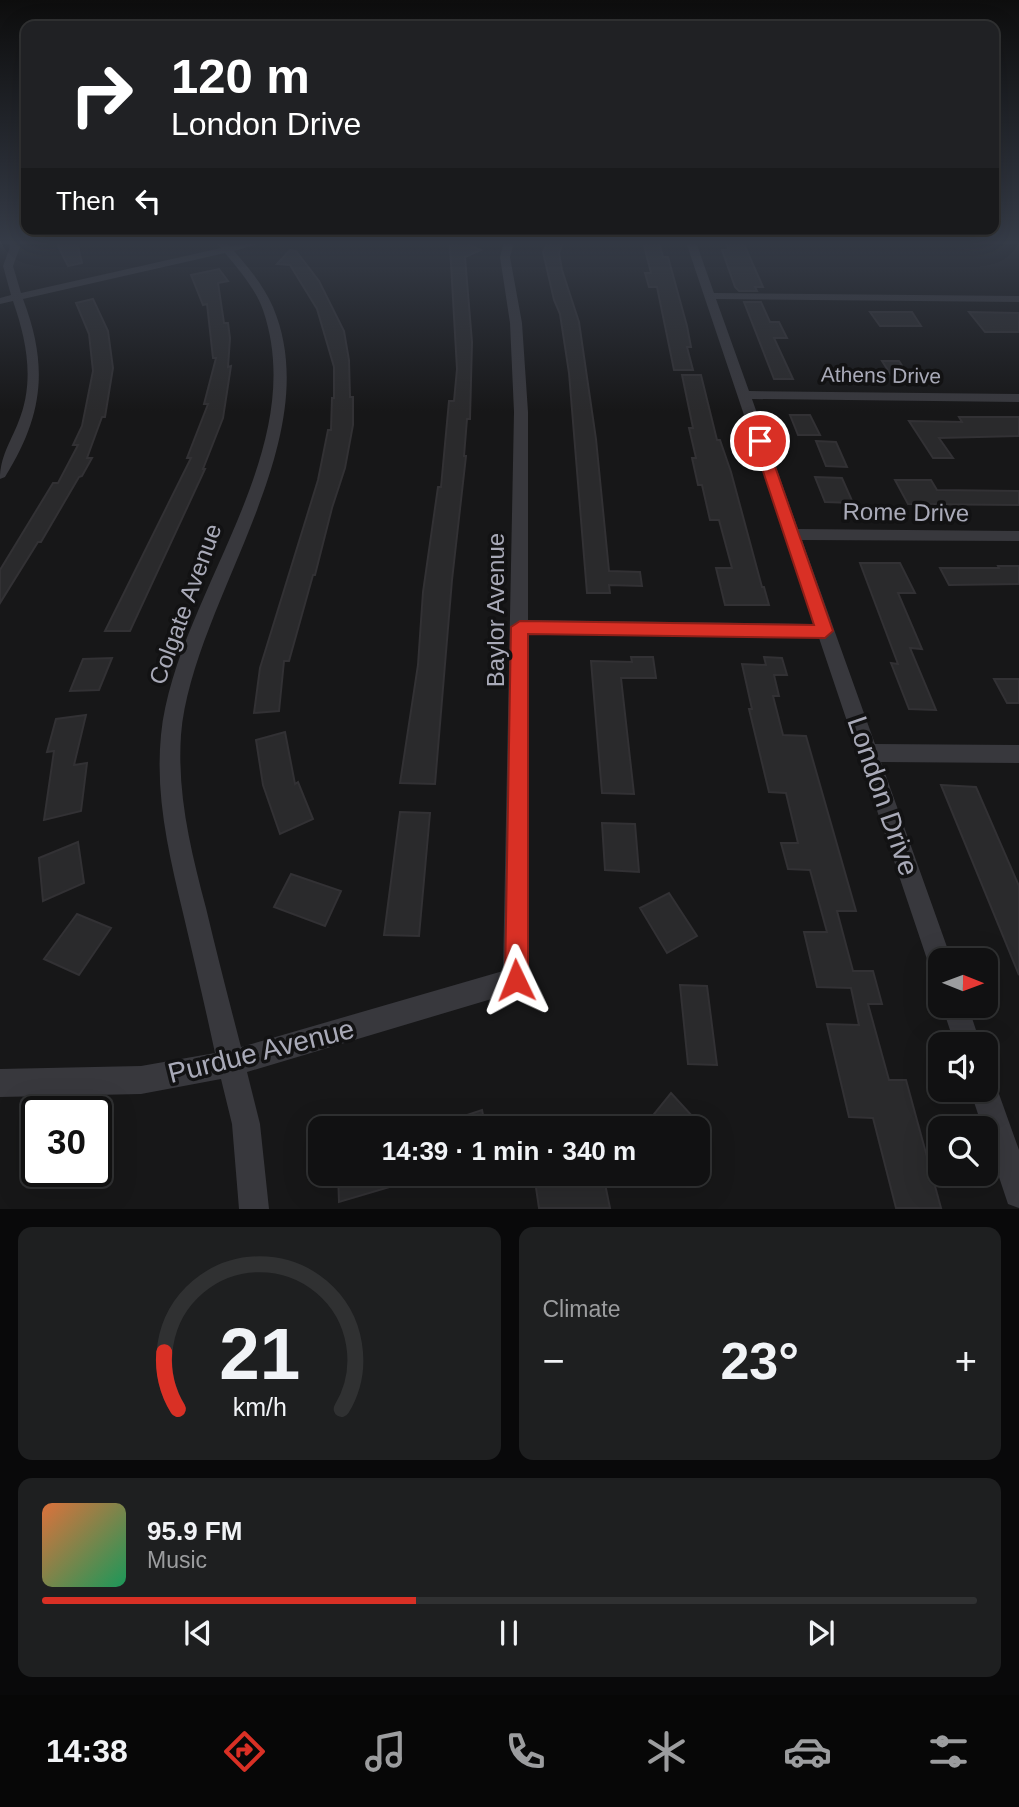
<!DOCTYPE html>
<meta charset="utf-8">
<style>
:root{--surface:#111112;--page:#1e1f20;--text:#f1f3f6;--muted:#9c9d9f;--line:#303132;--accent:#d93025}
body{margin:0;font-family:Arial,sans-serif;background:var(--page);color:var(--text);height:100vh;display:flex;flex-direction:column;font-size:26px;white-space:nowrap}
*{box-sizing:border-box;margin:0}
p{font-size:23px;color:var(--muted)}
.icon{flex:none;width:38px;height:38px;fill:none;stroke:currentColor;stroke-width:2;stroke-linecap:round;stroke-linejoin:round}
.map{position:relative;height:1209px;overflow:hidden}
.details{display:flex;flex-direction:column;gap:18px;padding:18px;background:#09090a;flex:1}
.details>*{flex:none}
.top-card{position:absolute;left:21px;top:21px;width:978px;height:214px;border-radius:14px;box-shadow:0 7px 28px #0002,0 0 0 2px var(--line);background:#202124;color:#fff;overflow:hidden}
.needle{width:46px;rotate:91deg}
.tools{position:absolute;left:928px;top:948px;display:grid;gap:14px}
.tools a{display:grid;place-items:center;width:70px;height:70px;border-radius:14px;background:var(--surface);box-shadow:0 7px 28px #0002,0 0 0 2px var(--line);font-size:35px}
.speed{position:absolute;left:21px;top:1096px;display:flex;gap:14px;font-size:35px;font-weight:700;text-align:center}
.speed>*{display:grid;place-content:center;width:91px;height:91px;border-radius:50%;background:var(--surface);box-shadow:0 7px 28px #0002,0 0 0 2px var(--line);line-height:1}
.speed .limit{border:4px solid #111;border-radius:10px;background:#fff;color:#111}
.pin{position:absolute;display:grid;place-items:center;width:60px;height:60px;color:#fff;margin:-30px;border:4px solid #fff;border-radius:50%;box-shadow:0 2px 7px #0007}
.me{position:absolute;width:77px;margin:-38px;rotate:358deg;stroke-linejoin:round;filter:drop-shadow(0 0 5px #0008)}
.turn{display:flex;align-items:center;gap:24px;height:147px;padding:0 35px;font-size:32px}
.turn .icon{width:91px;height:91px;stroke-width:2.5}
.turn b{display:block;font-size:49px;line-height:60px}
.then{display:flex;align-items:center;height:66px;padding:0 35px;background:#0003;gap:14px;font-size:26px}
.big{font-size:52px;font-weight:800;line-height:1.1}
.details .tile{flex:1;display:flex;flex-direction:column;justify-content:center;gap:10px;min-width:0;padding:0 24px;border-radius:14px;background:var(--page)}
.details .dial{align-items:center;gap:0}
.dial svg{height:182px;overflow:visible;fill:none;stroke:var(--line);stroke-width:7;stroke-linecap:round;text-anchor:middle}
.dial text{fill:var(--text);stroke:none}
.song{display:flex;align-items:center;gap:21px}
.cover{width:84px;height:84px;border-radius:10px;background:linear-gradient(135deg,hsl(20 70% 55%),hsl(150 70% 35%))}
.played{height:7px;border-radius:4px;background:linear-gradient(90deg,var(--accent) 40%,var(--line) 40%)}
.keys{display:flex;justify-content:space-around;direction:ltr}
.heat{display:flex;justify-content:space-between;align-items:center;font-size:38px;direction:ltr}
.details .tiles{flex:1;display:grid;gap:18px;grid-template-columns:1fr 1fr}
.tile:last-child{grid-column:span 2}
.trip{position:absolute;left:308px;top:1116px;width:402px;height:70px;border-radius:14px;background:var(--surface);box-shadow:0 7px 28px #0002,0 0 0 2px var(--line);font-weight:800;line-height:70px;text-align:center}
.dock{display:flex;height:112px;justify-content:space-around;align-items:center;background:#070707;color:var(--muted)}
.dock .icon{width:49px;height:49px}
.dock .active{color:var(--accent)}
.dock b{font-size:32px;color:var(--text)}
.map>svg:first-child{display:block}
</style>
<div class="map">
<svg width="1019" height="1209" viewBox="0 0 1019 1209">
<rect width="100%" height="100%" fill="#171718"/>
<path fill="#2a2a2c" stroke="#323134" stroke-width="2" d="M56,242H77L82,263L68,266Z
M463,242L481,250L465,257L472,342L470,419H467L464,456H466L452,580L435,784L400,783L418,665L423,592L438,487H441L449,401H454L457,369L450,246Z
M548,242L563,243L559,253L562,270L579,322L596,439L609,571L640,572L642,586L609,585L610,593H587L569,373L560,314L554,300L543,252Z
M643,242H659L663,257H668L687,326L691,347H687L693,370H674L657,287H649L645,273H651Z
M726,244H744L763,287H755L757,291H739L735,287L722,250H729Z
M290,250L296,251L319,281L344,331L349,360L350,397H353V425L345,468L332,508L315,575H313L289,661H284L279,711L254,713L260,668L318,480L328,430H331L332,398H334V367L317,309L290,265L277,264Z
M219,269L228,281L218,283L224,323H228L230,338L228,367L231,366L223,418L203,469H205L130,631H105L191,458H187L208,404H204L216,358H213L207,304L203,305L191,275Z
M93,299L108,331L113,368L105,417H102L87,458H92L82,476L79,477L41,542H38L0,603V570L53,483H58L78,445H73L82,426L93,371L89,334L76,303Z
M744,302H761L770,322H779L787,338H774L793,379H774Z
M870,312H912L921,326H880Z
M969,312L1019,313V332H985Z
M882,361H899L908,375H891Z
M682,375H701L717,440H720L731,472L762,587H764L769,605H725L716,568H732L719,520H710L702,485H698L692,458H696L689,428H693Z
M790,415H810L820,435H798Z
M959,417H1019V436L939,438L953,458H933L909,421L962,422Z
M816,441L836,442L847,467L826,466Z
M815,477L842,478L853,503L825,502Z
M895,480H931L937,490L1019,491V505L908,504Z
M860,563H900L915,593H898L922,649L910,648L936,710L909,709L891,663L898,664Z
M998,566H1019V584L949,585L940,568H999Z
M631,657H653L656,678H621L634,794L602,793L591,661L632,662Z
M764,657L782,658L787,675H774L779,696H773L783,735L806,736L856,911H837L853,971H873L882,1004H868L889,1080H906L941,1208H896L873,1118L849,1117L827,1024L859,1025L851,988L817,987L804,932H827L810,870L788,869L781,843H798L786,793L769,792L749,709H752L742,664L766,665Z
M112,658L99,690L70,691L83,659Z
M994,679H1019V703H1007Z
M86,715L74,765L87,763L81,811L44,820L54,751L47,752L56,719Z
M285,732L295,784L298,782L313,819L280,834L263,785L256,740Z
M941,785L976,787L1019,886V975Z
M400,812L430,813L419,936L384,935Z
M602,823L635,824L639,872L605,870Z
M78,842L84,883L43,901L39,858Z
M291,874L341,891L325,926L274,907Z
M669,893L697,936L667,953L640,908Z
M77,914L111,928L79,975L44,959Z
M680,985L707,986L717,1065L688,1064Z
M671,1093L704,1129H642Z
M482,1110L486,1129H435L434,1126Z
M338,1174H420V1178L339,1202Z
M534,1174H603L610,1208H539Z"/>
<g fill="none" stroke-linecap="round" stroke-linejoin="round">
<path fill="#38383d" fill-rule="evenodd" d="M8,242H18L20,247L13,266L21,293L221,248L216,242H226L230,246L264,242L234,251C249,268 264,286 273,307C330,442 192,602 181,735C177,795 191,851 206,908C217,954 229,1001 241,1047L503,971L514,412L510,323L500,257L504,242H514L510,257L522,323L528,412V620L814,624L686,242H696L714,293L1019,296V302L716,299L749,391L1019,394V402L752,399L798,529L1019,531V541L802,540L875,744L1019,745V763L881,762L952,961H940V974L931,971L819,638L528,634L529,980L525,989L247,1072L260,1124L269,1209H239L232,1124L221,1079L141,1094L0,1097V1069L141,1066L215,1053C205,1006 194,960 183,913C169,854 155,797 161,735C175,598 312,453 263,310C255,288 239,270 225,253L23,299C49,367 43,416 5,477L0,479C0,457 10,443 18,423C35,382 27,342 13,301L0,304V298L11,295L3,266L10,247Z
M942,1006H968L981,1045H955Z
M985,1077L994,1080L1019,1150V1208L1008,1204L970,1090H985Z"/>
</g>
<linearGradient id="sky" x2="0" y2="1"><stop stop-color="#0d0d0d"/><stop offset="0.59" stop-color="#363c48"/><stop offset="1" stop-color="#363c48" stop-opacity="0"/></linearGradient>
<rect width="1019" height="411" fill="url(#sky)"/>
<path fill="#d93025" stroke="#8d1f18" stroke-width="2" d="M760,437L766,441L833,631L825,638L528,634V980L524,988L516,991L508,988L505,980L511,627L520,621L814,625L753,441Z"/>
<g text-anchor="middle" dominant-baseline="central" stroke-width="7" stroke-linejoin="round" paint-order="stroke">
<g font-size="21" fill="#a9aab8" stroke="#121213">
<text transform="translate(881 375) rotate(1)">Athens Drive</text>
</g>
<g font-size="24" fill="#a9aab8" stroke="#121213">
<text transform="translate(906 512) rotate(1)">Rome Drive</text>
<text transform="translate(185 604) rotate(-70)">Colgate Avenue</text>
<text transform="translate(495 610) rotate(-90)">Baylor Avenue</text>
</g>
<g font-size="28" fill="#a9aab8" stroke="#121213">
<text transform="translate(883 796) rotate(71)">London Drive</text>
<text transform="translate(261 1051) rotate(-14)">Purdue Avenue</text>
</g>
</g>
</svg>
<div class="tools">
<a><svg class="needle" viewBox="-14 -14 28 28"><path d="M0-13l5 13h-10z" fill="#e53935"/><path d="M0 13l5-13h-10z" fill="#9c9d9f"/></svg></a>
<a><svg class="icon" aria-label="sound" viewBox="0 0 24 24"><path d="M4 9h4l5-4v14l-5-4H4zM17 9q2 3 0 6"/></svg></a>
<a><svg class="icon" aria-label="search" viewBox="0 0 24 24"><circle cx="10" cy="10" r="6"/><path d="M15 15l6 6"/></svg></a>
</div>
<div class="speed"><div class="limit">30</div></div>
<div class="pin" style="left:760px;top:441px;background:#d93025"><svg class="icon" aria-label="arrive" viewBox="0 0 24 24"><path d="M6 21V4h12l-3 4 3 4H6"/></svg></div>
<svg class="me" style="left:516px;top:980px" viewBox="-20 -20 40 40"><path d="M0-17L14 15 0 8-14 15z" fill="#d93025" stroke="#fff" stroke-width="4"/></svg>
<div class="trip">14:39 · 1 min · 340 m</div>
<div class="top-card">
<div class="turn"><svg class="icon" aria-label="right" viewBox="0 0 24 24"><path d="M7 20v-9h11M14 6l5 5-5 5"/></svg><div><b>120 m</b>London Drive</div></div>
<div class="then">Then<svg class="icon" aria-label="left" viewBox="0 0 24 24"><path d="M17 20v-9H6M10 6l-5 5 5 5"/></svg></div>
</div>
</div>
<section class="details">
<div class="tiles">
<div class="tile dial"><svg viewBox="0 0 100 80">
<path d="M14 69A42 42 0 1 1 86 69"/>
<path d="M14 69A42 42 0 0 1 8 44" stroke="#d93025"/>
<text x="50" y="56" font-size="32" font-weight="700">21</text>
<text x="50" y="72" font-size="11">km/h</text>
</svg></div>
<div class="tile"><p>Climate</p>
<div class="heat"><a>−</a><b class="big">23°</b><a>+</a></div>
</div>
<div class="tile">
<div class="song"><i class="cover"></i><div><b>95.9 FM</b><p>Music</p></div></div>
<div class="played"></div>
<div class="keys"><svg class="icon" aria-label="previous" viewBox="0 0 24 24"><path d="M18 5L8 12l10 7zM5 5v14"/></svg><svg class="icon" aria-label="pause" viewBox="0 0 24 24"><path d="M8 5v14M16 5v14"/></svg><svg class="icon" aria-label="next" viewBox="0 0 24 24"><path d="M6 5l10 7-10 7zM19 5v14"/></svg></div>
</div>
</div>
</section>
<nav class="dock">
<b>14:38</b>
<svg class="icon active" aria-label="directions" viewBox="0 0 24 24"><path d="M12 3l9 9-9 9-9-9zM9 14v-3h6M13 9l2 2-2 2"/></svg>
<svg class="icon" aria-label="music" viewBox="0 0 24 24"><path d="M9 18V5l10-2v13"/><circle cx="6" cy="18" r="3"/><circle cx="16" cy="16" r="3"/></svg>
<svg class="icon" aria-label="phone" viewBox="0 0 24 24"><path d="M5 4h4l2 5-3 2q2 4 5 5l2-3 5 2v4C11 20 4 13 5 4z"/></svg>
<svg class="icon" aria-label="climate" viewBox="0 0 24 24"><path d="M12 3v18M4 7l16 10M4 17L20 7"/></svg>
<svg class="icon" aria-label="car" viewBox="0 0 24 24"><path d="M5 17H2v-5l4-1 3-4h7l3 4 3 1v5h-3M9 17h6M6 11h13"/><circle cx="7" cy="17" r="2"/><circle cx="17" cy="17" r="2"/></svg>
<svg class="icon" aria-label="filters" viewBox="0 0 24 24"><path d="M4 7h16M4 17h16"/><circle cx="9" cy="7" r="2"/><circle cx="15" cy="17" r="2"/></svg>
</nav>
